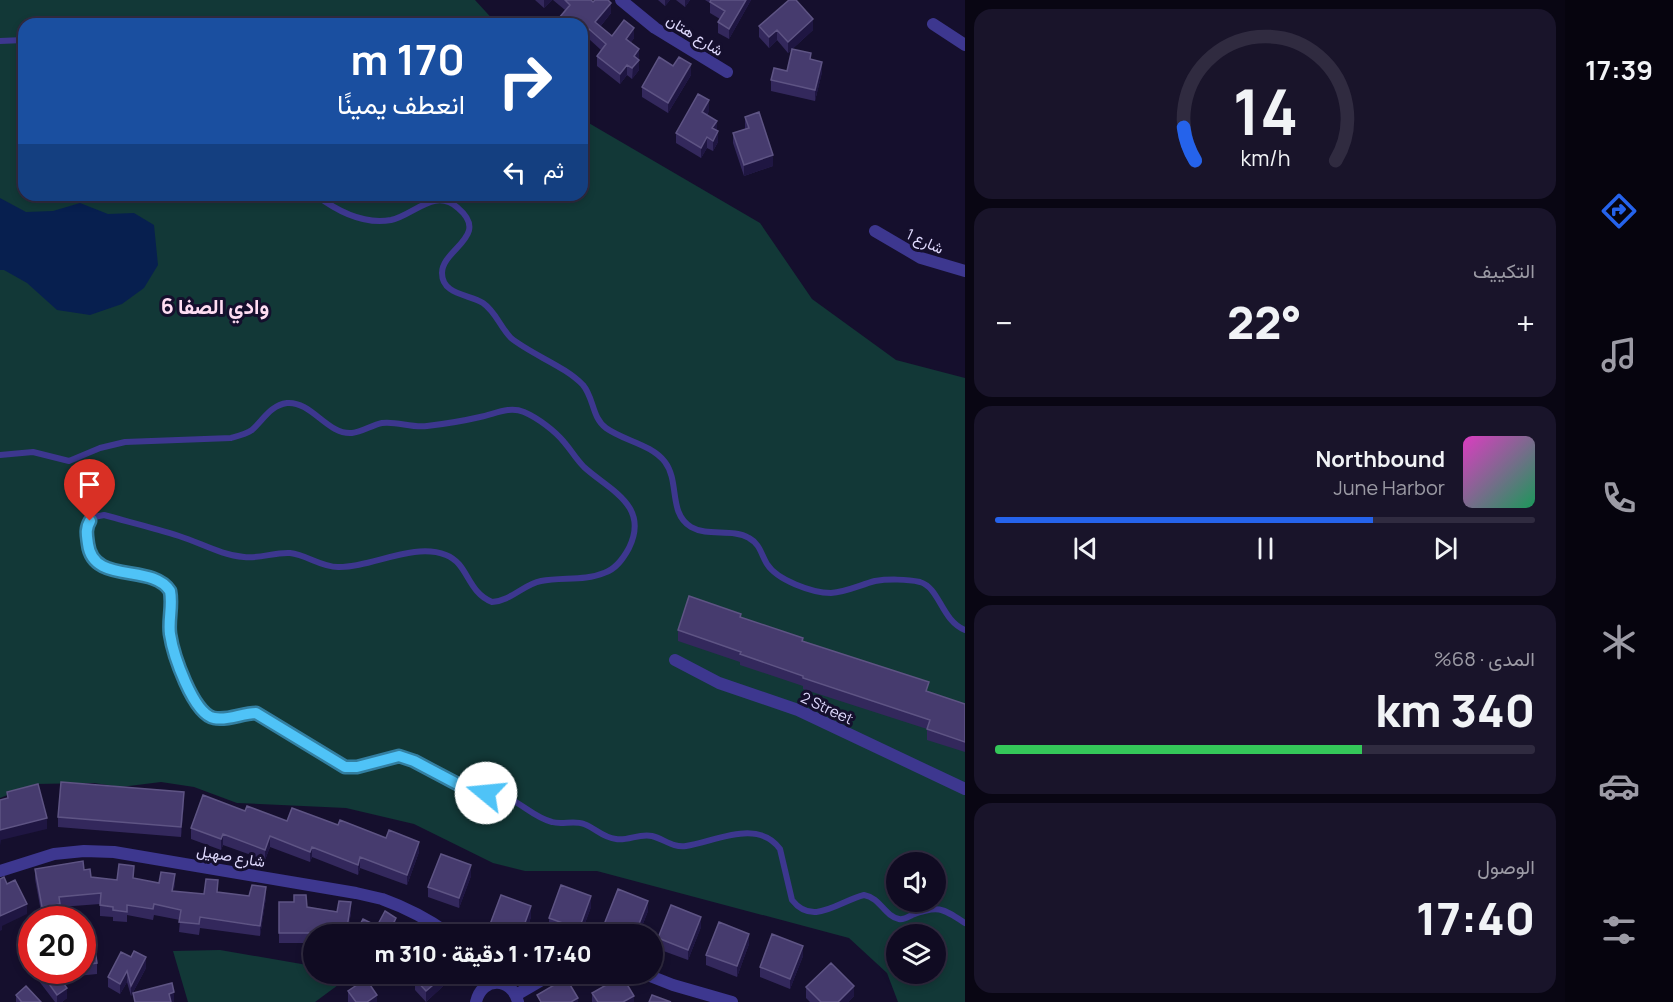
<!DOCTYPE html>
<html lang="ar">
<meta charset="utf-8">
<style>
:root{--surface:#100b22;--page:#19142a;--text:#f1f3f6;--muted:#9c9ba5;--line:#302b40;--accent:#2563eb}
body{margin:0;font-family:Manrope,Vazirmatn,sans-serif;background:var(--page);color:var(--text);direction:rtl;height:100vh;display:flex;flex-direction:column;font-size:22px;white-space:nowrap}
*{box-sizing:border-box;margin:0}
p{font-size:20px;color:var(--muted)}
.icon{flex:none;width:33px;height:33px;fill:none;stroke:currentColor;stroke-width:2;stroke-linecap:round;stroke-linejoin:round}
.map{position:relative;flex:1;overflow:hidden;direction:ltr}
.sheet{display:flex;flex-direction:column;gap:9px;padding:9px;background:#090613;width:600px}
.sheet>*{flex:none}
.guide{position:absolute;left:18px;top:18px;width:570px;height:183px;border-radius:18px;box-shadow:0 3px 9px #0003,0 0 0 2px var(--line);direction:rtl;background:#1a4fa0;color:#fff;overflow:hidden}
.buttons{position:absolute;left:886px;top:852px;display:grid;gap:12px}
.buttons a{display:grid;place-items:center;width:60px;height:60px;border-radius:50%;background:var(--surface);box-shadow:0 3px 9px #0003,0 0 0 2px var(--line);font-size:30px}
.speed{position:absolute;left:18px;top:906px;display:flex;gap:12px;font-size:30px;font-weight:700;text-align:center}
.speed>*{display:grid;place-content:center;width:78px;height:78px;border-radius:50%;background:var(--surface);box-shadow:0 3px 9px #0003,0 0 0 2px var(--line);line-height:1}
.speed .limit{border:9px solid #d22;background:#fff;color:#111}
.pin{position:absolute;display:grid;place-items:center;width:51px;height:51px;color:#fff;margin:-62px -26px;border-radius:50% 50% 50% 0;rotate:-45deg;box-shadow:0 0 6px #0007}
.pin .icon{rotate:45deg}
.me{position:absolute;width:66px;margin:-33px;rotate:287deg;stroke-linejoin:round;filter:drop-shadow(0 0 4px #0008)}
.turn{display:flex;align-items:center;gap:21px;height:126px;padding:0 24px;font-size:27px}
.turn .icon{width:78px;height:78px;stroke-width:2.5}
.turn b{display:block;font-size:42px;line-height:51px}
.then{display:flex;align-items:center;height:57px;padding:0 24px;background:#0003;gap:12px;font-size:22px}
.big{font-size:45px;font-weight:800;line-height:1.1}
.sheet .tile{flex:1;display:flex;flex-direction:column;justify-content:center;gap:9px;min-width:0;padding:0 21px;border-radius:18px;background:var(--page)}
.sheet .dial{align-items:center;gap:0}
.dial svg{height:156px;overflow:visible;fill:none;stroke:var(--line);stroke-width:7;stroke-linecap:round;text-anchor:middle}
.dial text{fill:var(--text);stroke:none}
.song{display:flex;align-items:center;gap:18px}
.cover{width:72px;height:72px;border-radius:9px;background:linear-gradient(135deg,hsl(310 70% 55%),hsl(150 70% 35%))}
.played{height:6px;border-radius:3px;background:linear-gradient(90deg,var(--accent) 70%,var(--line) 70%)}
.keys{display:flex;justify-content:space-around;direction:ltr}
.heat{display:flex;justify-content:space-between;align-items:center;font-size:33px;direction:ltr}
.charge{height:9px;border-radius:4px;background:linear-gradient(90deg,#34c759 68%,var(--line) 0)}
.trip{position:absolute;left:303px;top:924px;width:360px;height:60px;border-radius:30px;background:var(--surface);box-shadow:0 3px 9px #0003,0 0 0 2px var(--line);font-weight:800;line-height:60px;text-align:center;direction:rtl}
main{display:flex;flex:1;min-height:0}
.tab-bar{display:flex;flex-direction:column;width:108px;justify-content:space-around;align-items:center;background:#06040e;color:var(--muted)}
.tab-bar .icon{width:42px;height:42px}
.tab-bar .on{color:var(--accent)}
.tab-bar b{font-size:27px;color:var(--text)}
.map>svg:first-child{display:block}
</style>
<main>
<nav class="tab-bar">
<b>17:39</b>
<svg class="icon on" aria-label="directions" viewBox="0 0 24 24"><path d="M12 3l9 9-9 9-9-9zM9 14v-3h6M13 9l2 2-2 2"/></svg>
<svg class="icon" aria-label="music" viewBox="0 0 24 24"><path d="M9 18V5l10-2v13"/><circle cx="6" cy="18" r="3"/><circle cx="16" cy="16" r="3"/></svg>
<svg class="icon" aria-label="phone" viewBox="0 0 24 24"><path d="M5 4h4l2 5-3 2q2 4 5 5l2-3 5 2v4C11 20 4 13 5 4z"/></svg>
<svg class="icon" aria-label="climate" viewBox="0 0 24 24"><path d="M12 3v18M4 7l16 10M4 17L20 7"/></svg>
<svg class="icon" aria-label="car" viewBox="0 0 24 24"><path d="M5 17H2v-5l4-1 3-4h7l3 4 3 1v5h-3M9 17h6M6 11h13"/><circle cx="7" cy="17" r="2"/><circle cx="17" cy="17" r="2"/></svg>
<svg class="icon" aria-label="filters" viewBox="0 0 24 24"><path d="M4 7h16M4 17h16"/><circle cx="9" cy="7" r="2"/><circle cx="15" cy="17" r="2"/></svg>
</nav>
<section class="sheet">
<div class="tile dial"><svg viewBox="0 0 100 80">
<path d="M14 69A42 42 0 1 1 86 69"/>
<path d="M14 69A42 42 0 0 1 8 52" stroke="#2563eb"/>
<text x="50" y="56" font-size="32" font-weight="700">14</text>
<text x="50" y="72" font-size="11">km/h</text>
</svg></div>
<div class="tile"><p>التكييف</p>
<div class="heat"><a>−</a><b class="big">22°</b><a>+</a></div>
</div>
<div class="tile">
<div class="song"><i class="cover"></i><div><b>Northbound</b><p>June Harbor</p></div></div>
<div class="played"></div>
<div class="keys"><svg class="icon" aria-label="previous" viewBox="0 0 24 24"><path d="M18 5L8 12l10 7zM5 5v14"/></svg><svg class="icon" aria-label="pause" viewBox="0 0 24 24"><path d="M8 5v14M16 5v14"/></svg><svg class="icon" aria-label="next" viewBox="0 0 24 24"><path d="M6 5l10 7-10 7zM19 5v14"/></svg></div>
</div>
<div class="tile"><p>المدى · 68%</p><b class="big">340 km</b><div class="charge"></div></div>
<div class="tile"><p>الوصول</p><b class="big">17:40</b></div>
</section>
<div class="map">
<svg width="965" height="1002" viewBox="0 0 965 1002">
<rect width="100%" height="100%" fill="#150f2d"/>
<path fill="#123837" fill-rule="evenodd" d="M0,0H475L497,24H24V195H582V117L587,122L760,223L812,299L896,360L965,378V1002H898L887,973L849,938L597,871H525L493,863L414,824L346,808L237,803L194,787L161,782L121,787L94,783L35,784L0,798ZM897,862H936V902H897ZM897,934H936V974H897Z
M220,950L313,966L314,974H353L315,1002H188L173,951Z"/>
<path fill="#071f4f" d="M0,198L26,212L53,211L80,203L108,214L134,213L154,225L158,265L144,288L122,304L90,315L57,310L27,283L4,270H0Z"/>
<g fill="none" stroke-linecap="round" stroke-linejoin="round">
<path stroke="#3d378f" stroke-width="6" d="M85,24C95,20 105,19 116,24
M196,24H200
M0,41L24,40
M316,195C337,211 363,225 391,220C414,215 435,187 458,208C491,236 442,249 442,273C442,295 469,294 483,303C496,312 500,327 511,338C532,355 565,366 583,385C594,398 592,418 606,428C624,441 651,444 665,462C680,482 668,513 691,527C708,537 732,528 749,538C760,544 761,554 767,564C777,580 812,593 831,593C846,592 860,585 875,581C887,579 907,579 920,582C940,588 941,620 965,630
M0,455L33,452L69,461L100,448L125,442L231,438C238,436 246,434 252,430C263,420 271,405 287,403C312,401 327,435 352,433C362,432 372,425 382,423C397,421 411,428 427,426C444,424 463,421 480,417C495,414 509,406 524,412C538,418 555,431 564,442C571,450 576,459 584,467C609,490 650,505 629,548C623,559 616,569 604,573C585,581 562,577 541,581C524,584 511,601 492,602C466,591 469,564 446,555C413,542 371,568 338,567C321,567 307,555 290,553C275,552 259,559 244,557C221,555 201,543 179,536C155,528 129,522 104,515L94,517L87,526C85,540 88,557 100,566C119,571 148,574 163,584C177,594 169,615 170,629C170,650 185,680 194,700C213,736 234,706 261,714L345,767C367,770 387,751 407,757C424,763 439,776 455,784C472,792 491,792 508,798C524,805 535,818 552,822C562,825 574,820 584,824C595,828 603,838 616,839C628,841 640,833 652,836C664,839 673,848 686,846C714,842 758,818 780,849L792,900C813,927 839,901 864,895C881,898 884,916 899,919C904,920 908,917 912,915C938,905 942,908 965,923"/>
<path stroke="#3d378f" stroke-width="12" d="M621,0L655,28L727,72
M933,24L965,45
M875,231L921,258L965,271
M675,660L719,683L798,710L965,789
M0,871L54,854L84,851L114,852L356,893L382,899C407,908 428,919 449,934
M645,974L673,985L732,1002
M516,995L552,974
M476,1002C482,976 512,977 518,1002"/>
</g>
<path fill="#33285c" d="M535,0H552L544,8Z
M553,0H591L611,13L600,27L612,36L634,38L631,42L639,60V70L632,79L627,75L620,84L597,66V56L601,50L589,39L582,48V24H559V18L565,10Z
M658,0H670L665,6Z
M676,0H690L685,7Z
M705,0H751L729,39L718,33V22L720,19L710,13V3Z
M759,26L813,30L788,53L777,40L769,48L759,37Z
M811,59L822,72L815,101L771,91V80Z
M673,66L691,75L668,113L642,97V87Z
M709,111L707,115L717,131L718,142L713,151L707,148L701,158L676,143V133Z
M745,117L773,166L744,176L733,143V133L745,129Z
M741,617L803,641L929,692L965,704V752L927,740V729L803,689V686L740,665V662L678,641V630Z
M184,803L181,837L58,827V817Z
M245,811L287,821L338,825L419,852L407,885L360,868L358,875L312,857L310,862L270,847L265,860L223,845L221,850L191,839V828Z
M35,869L84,870L91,877L117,880L134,879L159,883L175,885L173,891L204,894L218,892L249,896L266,897L260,936L200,928L199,935L179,932L180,920L154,915L153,920L127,915V922L113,921V917L100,916V904L60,907V914L42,917L35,879Z
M471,876L459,908L428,897V887Z
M279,902L307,907L351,913L347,934H314V943H279Z
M591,907L581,934H566L549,928V918Z
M648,911L639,934H610L605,933V922Z
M531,917L525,934H489V927Z
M701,927L688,960L658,949V938Z
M749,944L737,977L706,965V955Z
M82,945L97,963V974L77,976L76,970H82Z
M803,956L790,989L760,977V967Z
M146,968L131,996L127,982L120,994L108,987V977Z
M32,970H67V978L62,981L67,998L62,1002H55L32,972Z
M393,974H409L406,980Z
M454,974V976L426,1002L415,990V979Z
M806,987L854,996L848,1002H810L806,998Z
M348,991L377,1002H348Z
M592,993L634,1002H592Z
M16,995L41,1002H16Z"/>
<path fill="#1f1642" d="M544,0H552L544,8Z
M665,0H670L665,6Z
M685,0H690L685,7Z
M746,0H751L729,39V29Z
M611,3V13L595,33V22Z
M813,19V30L788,53V42Z
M634,28V38L626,49V39Z
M589,29V39L582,48V38Z
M777,30V40L769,48V37Z
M639,49V70L632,79L634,56Z
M822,62V72L815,101V90Z
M691,64V75L668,113V103Z
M627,65V75L620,84V74Z
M709,100V111L702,122V112Z
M717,121V131L712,128Z
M718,131V142L713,151V141Z
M707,137V148L701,158V148Z
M773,155V166L744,176V165Z
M184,792V803L181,837V827Z
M47,818V829L1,840L0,846V830Z
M223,834V845L221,850V839Z
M270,836V847L265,860V850Z
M419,842V852L407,885V875Z
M312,847V857L310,862V852Z
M360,857V868L358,875V865Z
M471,865V876L459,908V898Z
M175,874V885L172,901V891Z
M266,887V897L260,936V926Z
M591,896V907L581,934H579V929Z
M648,901V911L639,934H635Z
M351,902V913L347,934H346Z
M27,904V914L2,926V930L0,931V916Z
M531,906V917L525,934H521Z
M701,917V927L688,960V950Z
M396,918V928L393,934H388Z
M749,934V944L737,977V966Z
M803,946V956L790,989V979Z
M146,957V968L131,996V986Z
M63,970H67V978L57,985V975Z
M127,971V982L120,994V984Z
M446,974H454V976L426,1002V991Z
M854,986V996L848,1002H838Z
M67,988V998L62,1002H57V995Z
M174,992V1002H169V994Z
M377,995V1002H367Z
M634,996V1002H623Z
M578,998V1002H571Z"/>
<path fill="#463b6e" stroke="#5e5484" stroke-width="1.5" d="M565,0H591L593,2L595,0H608L611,3L595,22L612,36L624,20L634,28L626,39L639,49L634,56L639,60L632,68L627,65L620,74L597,56L606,44L589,29L582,38V24H566L559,18L570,5Z
M711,0H746L729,29L718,22L725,11L710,2Z
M789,0H796L813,19L788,42L777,30L769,37L759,26Z
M792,49L811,53L810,59L822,62L815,90L771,80L774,68L787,71Z
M659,57L673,66L679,57L691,64L668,103L642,87Z
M698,94L709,100L702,112L717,121L712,128L718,131L713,141L707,137L701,148L676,133Z
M759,112L773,155L744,165L733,133L749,128L745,117Z
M689,596L741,614L740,617L803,638L802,641L929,682L926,691L965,704V742L927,729L930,720L803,678V676L740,654L741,652L678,630Z
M61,782L184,792L181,827L58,817Z
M38,784L47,818L0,830V800L8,798L7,792Z
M203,795L245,811L247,806L287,821L292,808L338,825L340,820L386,838L389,830L419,842L407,875L360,857L358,865L312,847L310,852L270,836L265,850L223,834L221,839L191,828Z
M441,854L471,865L459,898L428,887Z
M83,861L84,870L90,869L91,877L117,880L119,864L134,866L133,878L159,883L161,872L175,874L172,891L204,894L206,879L218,880L217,892L249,896L252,885L266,887L260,926L200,917L199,924L179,922L181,910L154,904L153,909L127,905V912L113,910V907L100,905L101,893L59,897L60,904L42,907L35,869Z
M4,877L7,884L15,880L27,904L0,916V879Z
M561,885L591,896L579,929L549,918Z
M618,889L648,901L635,934L605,922Z
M294,895H306L307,907L337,912L339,901L351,902L346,934H316L317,933H279V902H294Z
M501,895L531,906L521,934H507L489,927Z
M671,905L701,917L688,950L658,938Z
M385,911L396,918L388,934H355L363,919L377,926Z
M719,922L749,934L737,966L706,955Z
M419,930L428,934H417Z
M772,934L803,946L790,979L760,967Z
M94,943L97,963L82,965V945Z
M134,951L146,957L131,986L127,971L120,984L108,977L121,952L131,957Z
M831,963L854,986L838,1002H821L806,987Z
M39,970H63L57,975L67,988L57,995Z
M421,974H446L426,991L415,979Z
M622,976L634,996L623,1002H598L592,993Z
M566,978L578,998L571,1002H541L537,995Z
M366,979L377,995L367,1002H356L348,991Z
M172,983L174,992L169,994L171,1002H135L133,993Z
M26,986L41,1002H21V1001L16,995Z
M652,995L671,1002H649Z"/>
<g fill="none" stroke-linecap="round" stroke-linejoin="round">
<g stroke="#337fa1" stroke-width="15">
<path id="route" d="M90,521C85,529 87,536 88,544C93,585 152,563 170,591C173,605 168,620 170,634C173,654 193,714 214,718C228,721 242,713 256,713L345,767H357L399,756L414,761L465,788L486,793"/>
</g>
<use href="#route" stroke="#4fc3f7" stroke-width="10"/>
</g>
<g text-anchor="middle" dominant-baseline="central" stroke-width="6" stroke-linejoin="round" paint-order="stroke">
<g font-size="15" fill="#e1dbff" stroke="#150f2d">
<text transform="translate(695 35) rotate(32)">شارع هتان</text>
<text transform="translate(925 241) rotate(25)">شارع 1</text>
<text transform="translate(827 708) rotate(25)">2 Street</text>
<text transform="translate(231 856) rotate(10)">شارع صهيل</text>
</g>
<g font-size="21" font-weight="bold" fill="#ffddf2" stroke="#150f2d">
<text x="215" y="306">وادي الصفا 6</text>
</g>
</g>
</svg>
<div class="buttons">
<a><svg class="icon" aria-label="sound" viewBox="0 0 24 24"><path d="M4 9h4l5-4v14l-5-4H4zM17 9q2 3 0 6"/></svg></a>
<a><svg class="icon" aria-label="layers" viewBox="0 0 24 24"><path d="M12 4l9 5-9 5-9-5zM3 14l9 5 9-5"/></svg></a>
</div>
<div class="speed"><div class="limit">20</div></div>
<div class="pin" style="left:90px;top:521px;background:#d93025"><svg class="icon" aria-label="arrive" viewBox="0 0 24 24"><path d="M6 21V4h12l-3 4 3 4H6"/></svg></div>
<svg class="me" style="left:486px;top:793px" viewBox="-20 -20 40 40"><circle r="19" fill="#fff"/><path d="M0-13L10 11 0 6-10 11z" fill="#4fc3f7"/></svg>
<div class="trip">17:40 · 1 دقيقة · 310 m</div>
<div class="guide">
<div class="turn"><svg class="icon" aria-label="right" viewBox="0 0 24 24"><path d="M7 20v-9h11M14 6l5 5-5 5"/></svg><div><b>170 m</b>انعطف يمينًا</div></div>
<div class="then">ثم<svg class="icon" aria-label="left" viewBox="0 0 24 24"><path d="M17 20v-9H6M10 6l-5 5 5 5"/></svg></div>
</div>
</div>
</main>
